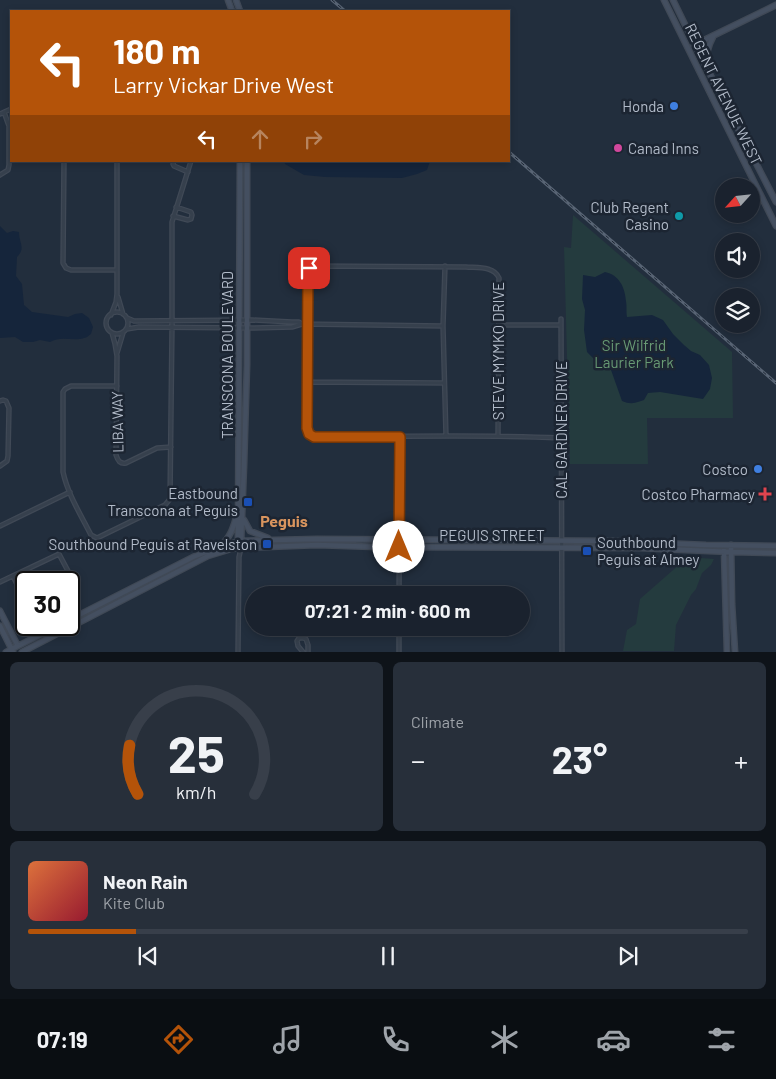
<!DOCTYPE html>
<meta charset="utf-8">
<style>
:root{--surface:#1a222e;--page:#272f3a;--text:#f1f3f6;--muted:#9fa4aa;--line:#383f4a;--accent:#b45309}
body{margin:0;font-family:Barlow,sans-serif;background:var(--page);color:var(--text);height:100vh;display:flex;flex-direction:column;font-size:19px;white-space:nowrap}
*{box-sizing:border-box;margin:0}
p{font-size:16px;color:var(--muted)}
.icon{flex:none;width:28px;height:28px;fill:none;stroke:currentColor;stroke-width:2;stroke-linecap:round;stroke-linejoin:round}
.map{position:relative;height:652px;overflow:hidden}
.panel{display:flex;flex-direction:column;gap:10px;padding:10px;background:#0e1319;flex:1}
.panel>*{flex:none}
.guide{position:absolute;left:10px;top:10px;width:500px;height:152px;border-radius:0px;box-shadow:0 2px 8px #0003,0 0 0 1px var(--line);background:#b45309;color:#fff;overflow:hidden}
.needle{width:32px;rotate:243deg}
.tools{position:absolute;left:715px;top:178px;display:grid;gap:10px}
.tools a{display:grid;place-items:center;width:45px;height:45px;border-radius:50%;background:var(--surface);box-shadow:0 2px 8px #0003,0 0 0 1px var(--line);font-size:25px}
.speed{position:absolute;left:15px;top:571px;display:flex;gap:10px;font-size:25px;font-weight:700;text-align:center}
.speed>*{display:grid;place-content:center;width:65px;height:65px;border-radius:50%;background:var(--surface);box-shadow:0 2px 8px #0003,0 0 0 1px var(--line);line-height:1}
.speed .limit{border:2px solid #111;border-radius:8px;background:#fff;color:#111}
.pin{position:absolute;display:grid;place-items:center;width:42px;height:42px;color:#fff;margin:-21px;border-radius:10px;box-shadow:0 2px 8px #0006}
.me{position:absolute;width:55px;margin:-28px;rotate:0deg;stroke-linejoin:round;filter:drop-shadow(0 0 4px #0008)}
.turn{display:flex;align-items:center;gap:18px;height:105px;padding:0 20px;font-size:22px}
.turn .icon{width:65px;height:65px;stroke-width:2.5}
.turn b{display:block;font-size:35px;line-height:42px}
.lanes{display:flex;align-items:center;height:48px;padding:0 20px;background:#0003;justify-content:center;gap:25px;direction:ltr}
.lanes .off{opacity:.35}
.big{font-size:38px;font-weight:700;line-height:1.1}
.panel .widget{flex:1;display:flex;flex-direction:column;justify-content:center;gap:8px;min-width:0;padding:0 18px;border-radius:8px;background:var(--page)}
.panel .dial{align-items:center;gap:0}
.dial svg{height:130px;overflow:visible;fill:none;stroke:var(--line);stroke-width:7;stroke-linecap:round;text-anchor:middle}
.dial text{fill:var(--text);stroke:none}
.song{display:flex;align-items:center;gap:15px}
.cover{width:60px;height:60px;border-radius:8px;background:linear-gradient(135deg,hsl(20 70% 55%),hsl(350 70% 35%))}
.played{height:5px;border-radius:2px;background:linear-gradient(90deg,var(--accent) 15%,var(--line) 15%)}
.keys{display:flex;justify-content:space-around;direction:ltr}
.heat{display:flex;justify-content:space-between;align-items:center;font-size:28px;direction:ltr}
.panel .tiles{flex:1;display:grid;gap:10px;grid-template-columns:1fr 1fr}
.widget:last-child{grid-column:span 2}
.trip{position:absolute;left:245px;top:586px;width:285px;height:50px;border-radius:25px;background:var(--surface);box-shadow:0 2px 8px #0003,0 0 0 1px var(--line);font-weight:700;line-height:50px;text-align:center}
.tabs{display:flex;height:80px;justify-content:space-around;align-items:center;background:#0a0e12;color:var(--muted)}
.tabs .icon{width:35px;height:35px}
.tabs .current{color:var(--accent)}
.tabs b{font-size:22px;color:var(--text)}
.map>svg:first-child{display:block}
</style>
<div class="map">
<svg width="776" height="652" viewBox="0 0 776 652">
<rect width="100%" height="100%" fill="#222e3d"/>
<path fill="#243b3e" d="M573,215L732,352L733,418H647L648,464H570L564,247L571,248Z
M688,557L714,559L711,565L702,573L696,589L691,595L676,625L674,651H623L627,630L636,624L640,599Z"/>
<path fill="#15253b" d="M284,161H430L427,170L417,174L402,178L325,177L304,175L285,164Z
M0,226L7,233L13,231L19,232C19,243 26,248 17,257L16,276L22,284L24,305L32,312L68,317L75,314L82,313L89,318L93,327L91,334C89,335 87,338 84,338C73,342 62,335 50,342L40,340L33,342H23L15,337L0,338Z
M605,272C619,275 625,287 626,301C627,306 626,311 627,317L652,315L663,320L673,334L684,345L691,351L700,355L709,365L712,378L710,389L703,399L660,392L648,393L644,400C635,403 631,405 622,401L611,370L597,362L587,352L584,330L585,310L582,299L583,275L595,277Z"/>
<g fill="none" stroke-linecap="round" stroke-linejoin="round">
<g stroke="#404956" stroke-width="5.5">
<path id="street" d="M0,114L11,109
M64,161L63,263L66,268L71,270H117
M174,161L173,164L174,166L188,172
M0,175L8,170L9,165V126L4,112
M173,216L188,220L191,219L192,215L191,212L176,207
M445,266L443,326L446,436
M118,297L123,314
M106 323a11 11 0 1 1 22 0a11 11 0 1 1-22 0Z
M111,315L116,302L117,294V161
M127,318L134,321L252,320L292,322H299L302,324
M561,319L562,652
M499,325H561
M127,329L139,327L252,328L292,327L302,324L443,326
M112,333L115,344L117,356L116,455C118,461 120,464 126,463L157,448L171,447
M117,353L123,333
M307,382L444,383
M117,386H71L65,389L63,392V472C68,495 81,515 91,535L97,538L165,505L170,499L172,327V222L191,161
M0,401L3,400L6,401L9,408L8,456L7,461L0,466
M498,436L499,278C494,266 478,268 466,267L312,266L307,271V428L309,434L314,437C396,437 478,434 560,438
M0,526L70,492
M13,576L26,603
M0,582L59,554L77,588L69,592
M399,595L400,437
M18,618L26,614
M238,652L239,557L241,548
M303,652L298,646L297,641L299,638H303L306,639L308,645V652
M399,652V628"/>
</g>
<g stroke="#404956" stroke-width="7">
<path id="secondary" d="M228,0L232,11
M236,0L240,11
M664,0L776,226
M673,0L695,45L776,202
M694,45L776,5
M706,65C706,55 708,46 713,37
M244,520L250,531L268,538
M238,542L240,161
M241,542L244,465L247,365V161
M221,545C230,538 233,528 236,518
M731,545L732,604L735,652
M724,551L727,652
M0,611L18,646
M69,620L193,557L219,547L238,541L317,539L614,541L706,545L776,546
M0,626L13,652
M6,652L59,625
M22,652L208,556L231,549L238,548L317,545L377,547L640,548L731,552L776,553"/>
</g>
<use href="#street" stroke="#36404d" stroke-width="3"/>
<use href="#secondary" stroke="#444f60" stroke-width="4.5"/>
<g stroke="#586474" stroke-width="3">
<path id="rail" d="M332,0L345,11
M509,152L776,383"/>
</g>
<use href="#rail" stroke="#1c2532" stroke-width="1" stroke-dasharray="4" stroke-linecap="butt"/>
</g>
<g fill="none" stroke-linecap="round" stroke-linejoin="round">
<g stroke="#753606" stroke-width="12">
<path id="route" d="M309,268L308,271L307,428L309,434L314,437H400L399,547"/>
</g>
<use href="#route" stroke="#b45309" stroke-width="9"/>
</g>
<g fill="#3f7fe0" stroke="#1c2532" stroke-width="2">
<circle cx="674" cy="106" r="5"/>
<circle cx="758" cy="469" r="5"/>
</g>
<circle fill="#d1479c" stroke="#1c2532" stroke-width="2" cx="618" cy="148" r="5"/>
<circle fill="#0f9aa8" stroke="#1c2532" stroke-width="2" cx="679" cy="216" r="5"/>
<path fill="#e0444e" stroke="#1c2532" stroke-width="2" d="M762.5 486.5h5v5h5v5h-5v5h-5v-5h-5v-5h5z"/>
<g fill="#1a4fb4" stroke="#1c2532" stroke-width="2">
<rect x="243" y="497" width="10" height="10" rx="2.5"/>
<rect x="262" y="539" width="10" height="10" rx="2.5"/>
<rect x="582" y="546" width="10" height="10" rx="2.5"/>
</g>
<g text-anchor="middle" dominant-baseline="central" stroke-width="5" stroke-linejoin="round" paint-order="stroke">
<g font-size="15" fill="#b2bbc9" stroke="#1c2532">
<text transform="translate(724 94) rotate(64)">REGENT AVENUE WEST</text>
<text transform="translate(498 351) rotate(-90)">STEVE MYMKO DRIVE</text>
<text transform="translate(227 355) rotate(-90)">TRANSCONA BOULEVARD</text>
<text transform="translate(117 422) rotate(-91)">LIBA WAY</text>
<text transform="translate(561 430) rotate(-90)">CAL GARDNER DRIVE</text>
<text x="492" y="535">PEGUIS STREET</text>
</g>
<g font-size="15" fill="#b2bbc9" stroke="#1c2532" text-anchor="end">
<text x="664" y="106">Honda</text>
<text x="628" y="148" text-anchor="start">Canad Inns</text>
<text x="669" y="207">Club Regent<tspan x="669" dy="17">Casino</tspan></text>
<text x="748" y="469">Costco</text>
<text x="238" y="493">Eastbound<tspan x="238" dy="17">Transcona at Peguis</tspan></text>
<text x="755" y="494">Costco Pharmacy</text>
<text x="597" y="542" text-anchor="start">Southbound<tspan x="597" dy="17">Peguis at Almey</tspan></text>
<text x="257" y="544">Southbound Peguis at Ravelston</text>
</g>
<g font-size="15" fill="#689a74" stroke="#1c2532">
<text x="634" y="345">Sir Wilfrid<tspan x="634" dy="17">Laurier Park</tspan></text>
</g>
<g font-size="16" font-weight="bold" fill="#d8945e" stroke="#1c2532">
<text x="284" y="520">Peguis</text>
</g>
</g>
</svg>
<div class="tools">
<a><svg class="needle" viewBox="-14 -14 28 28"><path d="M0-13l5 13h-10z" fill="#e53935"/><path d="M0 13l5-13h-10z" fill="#9fa4aa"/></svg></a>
<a><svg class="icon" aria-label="sound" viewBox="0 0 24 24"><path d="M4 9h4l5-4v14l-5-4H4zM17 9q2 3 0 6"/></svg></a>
<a><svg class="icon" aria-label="layers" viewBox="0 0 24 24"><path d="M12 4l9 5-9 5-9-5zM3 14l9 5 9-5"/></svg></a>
</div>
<div class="speed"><div class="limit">30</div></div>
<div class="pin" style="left:309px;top:268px;background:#d93025"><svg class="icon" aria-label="arrive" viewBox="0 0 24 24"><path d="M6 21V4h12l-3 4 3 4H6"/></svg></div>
<svg class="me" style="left:399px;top:547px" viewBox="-20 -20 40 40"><circle r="19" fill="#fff"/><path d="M0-13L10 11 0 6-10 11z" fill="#b45309"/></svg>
<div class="trip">07:21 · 2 min · 600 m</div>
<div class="guide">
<div class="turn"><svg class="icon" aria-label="left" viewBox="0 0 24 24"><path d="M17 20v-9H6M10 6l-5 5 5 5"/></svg><div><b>180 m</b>Larry Vickar Drive West</div></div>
<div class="lanes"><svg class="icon" aria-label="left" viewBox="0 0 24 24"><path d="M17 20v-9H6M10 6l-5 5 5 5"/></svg><svg class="icon off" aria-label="ahead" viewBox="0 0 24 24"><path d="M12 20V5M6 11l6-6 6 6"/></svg><svg class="icon off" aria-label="right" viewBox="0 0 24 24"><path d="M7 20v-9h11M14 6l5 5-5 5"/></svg></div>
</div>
</div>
<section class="panel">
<div class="tiles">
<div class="widget dial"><svg viewBox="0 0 100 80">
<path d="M14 69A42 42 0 1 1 86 69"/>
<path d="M14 69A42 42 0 0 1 9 39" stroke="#b45309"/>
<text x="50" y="56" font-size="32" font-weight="700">25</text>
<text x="50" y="72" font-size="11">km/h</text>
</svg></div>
<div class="widget"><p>Climate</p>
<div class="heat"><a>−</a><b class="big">23°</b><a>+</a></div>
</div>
<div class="widget">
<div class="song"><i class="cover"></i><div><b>Neon Rain</b><p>Kite Club</p></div></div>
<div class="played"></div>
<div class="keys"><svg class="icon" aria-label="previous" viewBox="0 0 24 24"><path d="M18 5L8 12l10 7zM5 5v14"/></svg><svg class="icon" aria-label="pause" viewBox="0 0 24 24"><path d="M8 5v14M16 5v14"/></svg><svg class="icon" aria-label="next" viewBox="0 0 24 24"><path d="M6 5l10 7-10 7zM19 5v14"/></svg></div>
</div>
</div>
</section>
<nav class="tabs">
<b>07:19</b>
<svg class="icon current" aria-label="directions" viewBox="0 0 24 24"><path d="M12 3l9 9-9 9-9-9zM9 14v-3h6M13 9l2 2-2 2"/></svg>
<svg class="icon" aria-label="music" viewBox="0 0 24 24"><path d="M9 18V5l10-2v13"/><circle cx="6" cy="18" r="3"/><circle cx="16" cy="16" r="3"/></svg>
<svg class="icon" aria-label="phone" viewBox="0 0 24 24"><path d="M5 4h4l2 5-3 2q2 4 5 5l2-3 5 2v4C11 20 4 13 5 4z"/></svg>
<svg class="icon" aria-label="climate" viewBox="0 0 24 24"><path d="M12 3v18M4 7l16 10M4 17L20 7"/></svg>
<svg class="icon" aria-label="car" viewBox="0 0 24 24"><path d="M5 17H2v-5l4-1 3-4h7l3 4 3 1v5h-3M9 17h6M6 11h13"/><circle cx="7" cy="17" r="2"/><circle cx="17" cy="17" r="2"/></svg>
<svg class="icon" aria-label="filters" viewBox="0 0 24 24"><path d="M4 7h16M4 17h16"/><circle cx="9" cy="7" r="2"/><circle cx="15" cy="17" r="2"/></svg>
</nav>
